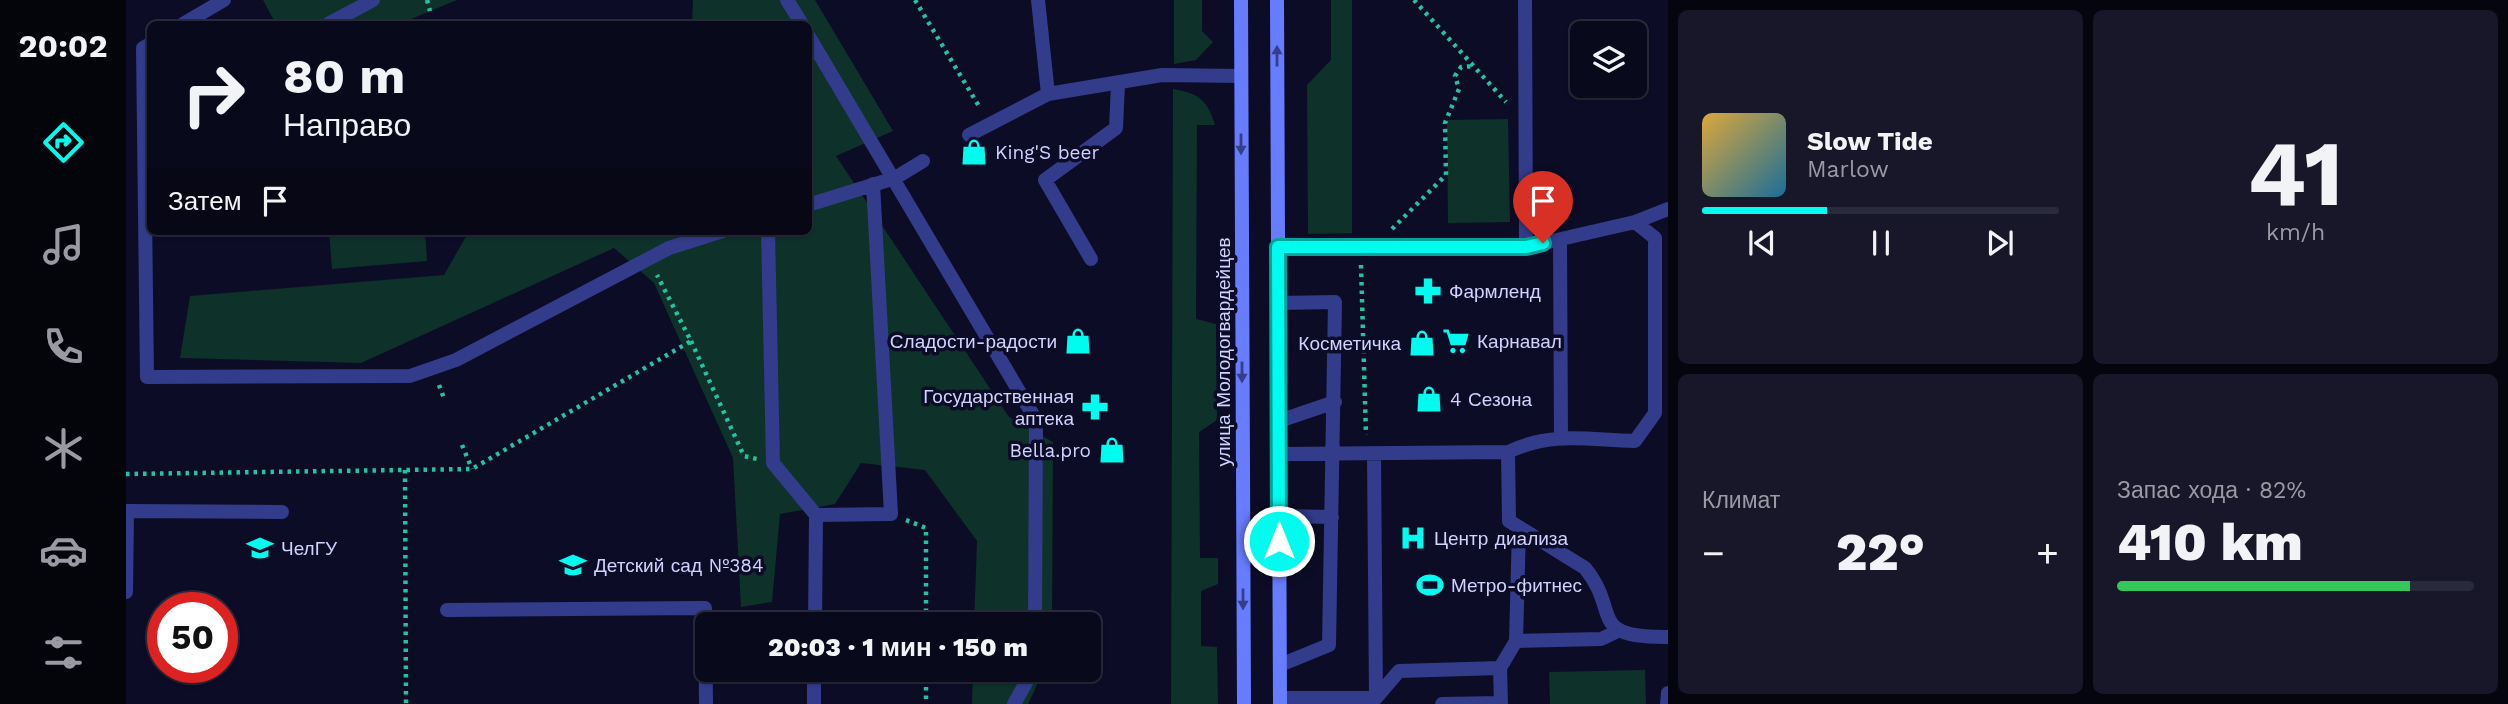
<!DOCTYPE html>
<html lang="ru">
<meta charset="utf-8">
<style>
:root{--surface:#09091c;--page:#171729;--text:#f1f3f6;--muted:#999aa3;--line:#292a3b;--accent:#00fcee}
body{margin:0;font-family:"Work Sans",sans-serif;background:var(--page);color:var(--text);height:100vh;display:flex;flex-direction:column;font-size:26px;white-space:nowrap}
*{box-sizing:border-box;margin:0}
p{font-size:23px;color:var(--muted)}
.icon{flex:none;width:38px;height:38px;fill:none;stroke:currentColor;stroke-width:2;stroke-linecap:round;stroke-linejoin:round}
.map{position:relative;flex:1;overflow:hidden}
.side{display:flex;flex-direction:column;gap:10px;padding:10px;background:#05050f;width:840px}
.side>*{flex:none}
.guide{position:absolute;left:21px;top:21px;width:665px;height:214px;border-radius:10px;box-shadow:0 2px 5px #0004,0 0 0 2px var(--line);background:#09091c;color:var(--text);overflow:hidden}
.buttons{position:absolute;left:1444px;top:21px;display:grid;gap:14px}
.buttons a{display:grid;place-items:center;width:77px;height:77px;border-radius:10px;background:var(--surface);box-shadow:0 2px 5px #0004,0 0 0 2px var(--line);font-size:35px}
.speed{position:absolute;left:21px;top:592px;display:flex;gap:14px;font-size:35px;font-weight:700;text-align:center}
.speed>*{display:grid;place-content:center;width:91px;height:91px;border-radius:50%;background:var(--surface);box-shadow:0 2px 5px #0004,0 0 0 2px var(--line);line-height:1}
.speed .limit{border:10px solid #d22;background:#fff;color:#111}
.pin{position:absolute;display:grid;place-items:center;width:60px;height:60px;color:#fff;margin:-72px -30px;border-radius:50% 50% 50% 0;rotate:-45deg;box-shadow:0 0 7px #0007}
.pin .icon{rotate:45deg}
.me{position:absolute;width:77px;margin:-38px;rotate:0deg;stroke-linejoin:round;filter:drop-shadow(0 0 5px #0008)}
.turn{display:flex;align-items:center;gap:24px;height:147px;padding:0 21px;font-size:32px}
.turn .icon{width:91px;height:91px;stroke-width:2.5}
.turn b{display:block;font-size:49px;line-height:60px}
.then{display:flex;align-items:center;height:66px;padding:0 21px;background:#0003;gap:14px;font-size:26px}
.big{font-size:52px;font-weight:800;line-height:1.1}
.side .widget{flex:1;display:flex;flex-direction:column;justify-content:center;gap:10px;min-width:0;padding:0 24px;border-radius:10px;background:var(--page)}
.side .dial{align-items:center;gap:0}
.dial b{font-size:91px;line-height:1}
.song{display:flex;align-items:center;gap:21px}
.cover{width:84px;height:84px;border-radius:10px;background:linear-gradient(135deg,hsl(40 70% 55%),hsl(200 70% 35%))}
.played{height:7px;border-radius:4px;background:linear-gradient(90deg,var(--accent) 35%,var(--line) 35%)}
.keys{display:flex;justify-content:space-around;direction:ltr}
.heat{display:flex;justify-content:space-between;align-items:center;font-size:38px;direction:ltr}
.charge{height:10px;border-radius:5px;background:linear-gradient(90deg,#34c759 82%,var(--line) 0)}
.side .tiles{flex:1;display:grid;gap:10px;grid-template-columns:repeat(2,1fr)}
.trip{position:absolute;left:569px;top:612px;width:406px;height:70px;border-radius:10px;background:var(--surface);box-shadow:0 2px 5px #0004,0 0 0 2px var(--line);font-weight:800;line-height:70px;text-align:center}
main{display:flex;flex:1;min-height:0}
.tab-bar{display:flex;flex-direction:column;width:126px;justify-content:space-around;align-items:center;background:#04040b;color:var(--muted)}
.tab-bar .icon{width:49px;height:49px}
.tab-bar .on{color:var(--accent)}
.tab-bar b{font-size:32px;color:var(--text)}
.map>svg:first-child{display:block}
</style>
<main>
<nav class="tab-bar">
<b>20:02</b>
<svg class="icon on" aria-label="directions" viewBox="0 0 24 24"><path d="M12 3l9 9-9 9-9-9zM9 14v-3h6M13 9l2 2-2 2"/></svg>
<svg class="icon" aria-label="music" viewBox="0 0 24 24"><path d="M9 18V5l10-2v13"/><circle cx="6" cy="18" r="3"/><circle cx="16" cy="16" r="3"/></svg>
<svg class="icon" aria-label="phone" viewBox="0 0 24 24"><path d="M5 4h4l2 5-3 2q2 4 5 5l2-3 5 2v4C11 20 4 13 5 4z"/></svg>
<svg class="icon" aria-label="climate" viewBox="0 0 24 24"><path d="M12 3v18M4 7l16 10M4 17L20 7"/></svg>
<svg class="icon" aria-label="car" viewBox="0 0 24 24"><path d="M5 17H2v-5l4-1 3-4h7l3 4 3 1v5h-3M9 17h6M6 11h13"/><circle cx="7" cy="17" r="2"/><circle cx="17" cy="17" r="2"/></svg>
<svg class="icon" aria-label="filters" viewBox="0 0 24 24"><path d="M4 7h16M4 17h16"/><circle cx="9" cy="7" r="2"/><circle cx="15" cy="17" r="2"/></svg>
</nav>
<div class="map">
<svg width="1542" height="704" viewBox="0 0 1542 704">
<rect width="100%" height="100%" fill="#0c0c26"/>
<path fill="#0e312a" d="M137,0H331L273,24H150Z
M567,0H689L767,131L710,156L883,417L927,442L926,625H848L851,541L799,470L735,463L709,504L654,514L646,602L615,607L607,458L528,283L488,248L235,363L54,358L64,296L318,275L343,231H682V24H566Z
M1048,0H1076V31L1087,42L1070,60L1048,64Z
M1205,0H1226V233L1182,234L1181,85L1205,60Z
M1047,89C1072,93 1082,100 1089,125H1071L1070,319L1090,324L1091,420L1073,432L1074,558H1092V584L1075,591V646L1091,647L1092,704H1045Z
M1382,119L1384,222L1322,223L1321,120Z
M203,231H299L301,261L206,269Z
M847,670H918L902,704H846Z
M1519,670L1520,704H1424L1423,672Z"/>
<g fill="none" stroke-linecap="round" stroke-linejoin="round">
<path stroke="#21c3a0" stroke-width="4.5" stroke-dasharray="3.5 5" stroke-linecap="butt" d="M301,0L304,11
M789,0L854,108
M1288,0L1380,102
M1266,229L1320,175L1319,123L1333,89L1329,76L1335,67L1349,66
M1235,265L1240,435
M565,341L618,456L631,459
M313,385L319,401
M336,445L346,469
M279,470L280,704
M0,474L346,469L565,341L531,275
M780,520L800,528V625
M800,670V704"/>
<path stroke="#323c8a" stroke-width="14" d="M661,0L676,24
M912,0L922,94L1036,75L1115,76
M1399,0L1400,247
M57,24L98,0
M202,24L247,0
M682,35L910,420L909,625
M24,44L17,48L21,377L284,376L330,360L543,248L597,231
M843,135L922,94
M682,205L769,178L797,161
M1509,222L1542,209
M642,231L647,463L690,515L689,625
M1434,240L1435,436
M1152,247H1400L1509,222L1529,238V413L1509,441C1461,440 1427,431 1382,452L1153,454
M965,259L919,180L990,128L992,84
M1152,303L1209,302L1203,645L1154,665
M1153,421L1209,402
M1382,452L1383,521L1459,568C1495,612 1460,638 1542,637
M1248,454L1250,698
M690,515L765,514L747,184
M1153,516L1206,517
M1393,528L1390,641L1475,639L1494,630
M0,592L1,511L156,512
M321,610L579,608L580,704
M1374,668L1390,641
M1154,698H1250L1273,671L1374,668L1375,703L1316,704
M688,704V670
M888,704L907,670
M1541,704L1542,693"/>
<path stroke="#687cff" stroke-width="14" d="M1115,0L1118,704
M1151,0L1154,704"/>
</g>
<defs><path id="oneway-solid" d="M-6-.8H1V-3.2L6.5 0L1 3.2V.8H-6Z" transform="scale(1.75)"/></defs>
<g fill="#353e88">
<use href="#oneway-solid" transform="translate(1151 56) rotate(-90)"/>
<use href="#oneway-solid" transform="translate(1115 144) rotate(90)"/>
<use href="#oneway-solid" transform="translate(1116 372) rotate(90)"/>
<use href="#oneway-solid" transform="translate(1117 599) rotate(90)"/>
</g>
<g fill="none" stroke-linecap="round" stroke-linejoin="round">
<g stroke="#00a49b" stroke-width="18">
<path id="route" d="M1153,541L1152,247H1400L1417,243"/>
</g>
<use href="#route" stroke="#00fcee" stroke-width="12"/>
</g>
<defs>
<g id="shop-bare" transform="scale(2.1)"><path d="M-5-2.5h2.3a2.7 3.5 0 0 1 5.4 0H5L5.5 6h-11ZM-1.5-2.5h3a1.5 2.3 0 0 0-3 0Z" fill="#00fcee" stroke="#0c0c26" stroke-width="2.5" paint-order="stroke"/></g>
<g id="pharmacy-bare" transform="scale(2.1)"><path d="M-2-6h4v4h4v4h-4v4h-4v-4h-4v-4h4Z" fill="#00fcee" stroke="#0c0c26" stroke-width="2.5" paint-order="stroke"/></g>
<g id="supermarket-bare" transform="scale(2.1)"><path d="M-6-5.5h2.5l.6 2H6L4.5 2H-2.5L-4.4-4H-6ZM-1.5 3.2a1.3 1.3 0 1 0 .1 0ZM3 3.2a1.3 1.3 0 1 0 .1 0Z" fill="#00fcee" stroke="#0c0c26" stroke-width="2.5" paint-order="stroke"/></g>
<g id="hospital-bare" transform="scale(2.1)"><path d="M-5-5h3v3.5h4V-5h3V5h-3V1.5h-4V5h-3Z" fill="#00fcee" stroke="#0c0c26" stroke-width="2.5" paint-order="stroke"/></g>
<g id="university-bare" transform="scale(2.1)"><path d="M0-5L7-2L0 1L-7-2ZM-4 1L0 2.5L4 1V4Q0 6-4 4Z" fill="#00fcee" stroke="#0c0c26" stroke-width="2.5" paint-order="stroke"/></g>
<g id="school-bare" transform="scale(2.1)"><path d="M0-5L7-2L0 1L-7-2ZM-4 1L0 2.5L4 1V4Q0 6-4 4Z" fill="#00fcee" stroke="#0c0c26" stroke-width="2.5" paint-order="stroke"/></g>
<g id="stadium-bare" transform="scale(2.1)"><path d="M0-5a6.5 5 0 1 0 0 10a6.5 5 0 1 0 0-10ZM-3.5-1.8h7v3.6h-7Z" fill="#00fcee" stroke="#0c0c26" stroke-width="2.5" paint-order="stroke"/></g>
</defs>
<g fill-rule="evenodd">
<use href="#shop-bare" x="848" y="152"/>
<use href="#pharmacy-bare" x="1302" y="291"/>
<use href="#shop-bare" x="952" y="341"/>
<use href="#supermarket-bare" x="1330" y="341"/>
<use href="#shop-bare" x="1296" y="343"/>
<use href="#shop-bare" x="1303" y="399"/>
<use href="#pharmacy-bare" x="969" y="407"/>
<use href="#shop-bare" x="986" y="450"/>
<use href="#hospital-bare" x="1287" y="538"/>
<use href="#university-bare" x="134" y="548"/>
<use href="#school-bare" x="447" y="565"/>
<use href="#stadium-bare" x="1304" y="585"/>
</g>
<g text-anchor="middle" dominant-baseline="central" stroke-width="7" stroke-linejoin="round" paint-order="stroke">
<g font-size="19" fill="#d1d3ff" stroke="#0c0c26" text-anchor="start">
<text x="869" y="152">King'S beer</text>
<text x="1323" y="291">Фармленд</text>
<text x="931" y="341" text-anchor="end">Сладости-радости</text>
<text x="1351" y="341">Карнавал</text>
<text x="1275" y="343" text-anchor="end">Косметичка</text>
<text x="948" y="396" text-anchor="end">Государственная<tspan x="948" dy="22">аптека</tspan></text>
<text x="1324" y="399">4 Сезона</text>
<text x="965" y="450" text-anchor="end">Bella.pro</text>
<text x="1308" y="538">Центр диализа</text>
<text x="155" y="548">ЧелГУ</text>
<text x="468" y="565">Детский сад №384</text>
<text x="1325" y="585">Метро-фитнес</text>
</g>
<g font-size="19" fill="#d1d3ff" stroke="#0c0c26">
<text transform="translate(1097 352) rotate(-90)">улица Молодогвардейцев</text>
</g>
</g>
</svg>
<div class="buttons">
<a><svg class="icon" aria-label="layers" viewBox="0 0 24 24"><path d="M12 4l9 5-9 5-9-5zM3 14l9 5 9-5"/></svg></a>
</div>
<div class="speed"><div class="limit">50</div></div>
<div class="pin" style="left:1417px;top:243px;background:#d93025"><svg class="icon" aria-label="arrive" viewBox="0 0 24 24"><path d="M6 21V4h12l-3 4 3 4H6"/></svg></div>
<svg class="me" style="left:1153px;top:541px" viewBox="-20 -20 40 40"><circle r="17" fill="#00fcee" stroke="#fff" stroke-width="3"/><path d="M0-11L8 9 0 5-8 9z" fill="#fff"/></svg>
<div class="trip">20:03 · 1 мин · 150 m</div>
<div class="guide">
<div class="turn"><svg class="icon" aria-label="right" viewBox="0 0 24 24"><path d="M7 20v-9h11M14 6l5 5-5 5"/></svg><div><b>80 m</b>Направо</div></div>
<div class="then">Затем<svg class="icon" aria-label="arrive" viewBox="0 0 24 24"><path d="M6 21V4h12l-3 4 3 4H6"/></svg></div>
</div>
</div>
<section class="side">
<div class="tiles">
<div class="widget">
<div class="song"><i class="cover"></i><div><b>Slow Tide</b><p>Marlow</p></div></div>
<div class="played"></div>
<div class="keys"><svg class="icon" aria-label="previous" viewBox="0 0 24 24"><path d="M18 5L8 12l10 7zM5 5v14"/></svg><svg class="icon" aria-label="pause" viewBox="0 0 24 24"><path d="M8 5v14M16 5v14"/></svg><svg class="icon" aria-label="next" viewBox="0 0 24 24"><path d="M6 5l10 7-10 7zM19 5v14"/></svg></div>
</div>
<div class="widget dial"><b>41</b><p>km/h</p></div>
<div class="widget"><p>Климат</p>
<div class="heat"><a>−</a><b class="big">22°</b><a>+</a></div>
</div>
<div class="widget"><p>Запас хода · 82%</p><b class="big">410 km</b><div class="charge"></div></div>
</div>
</section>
</main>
